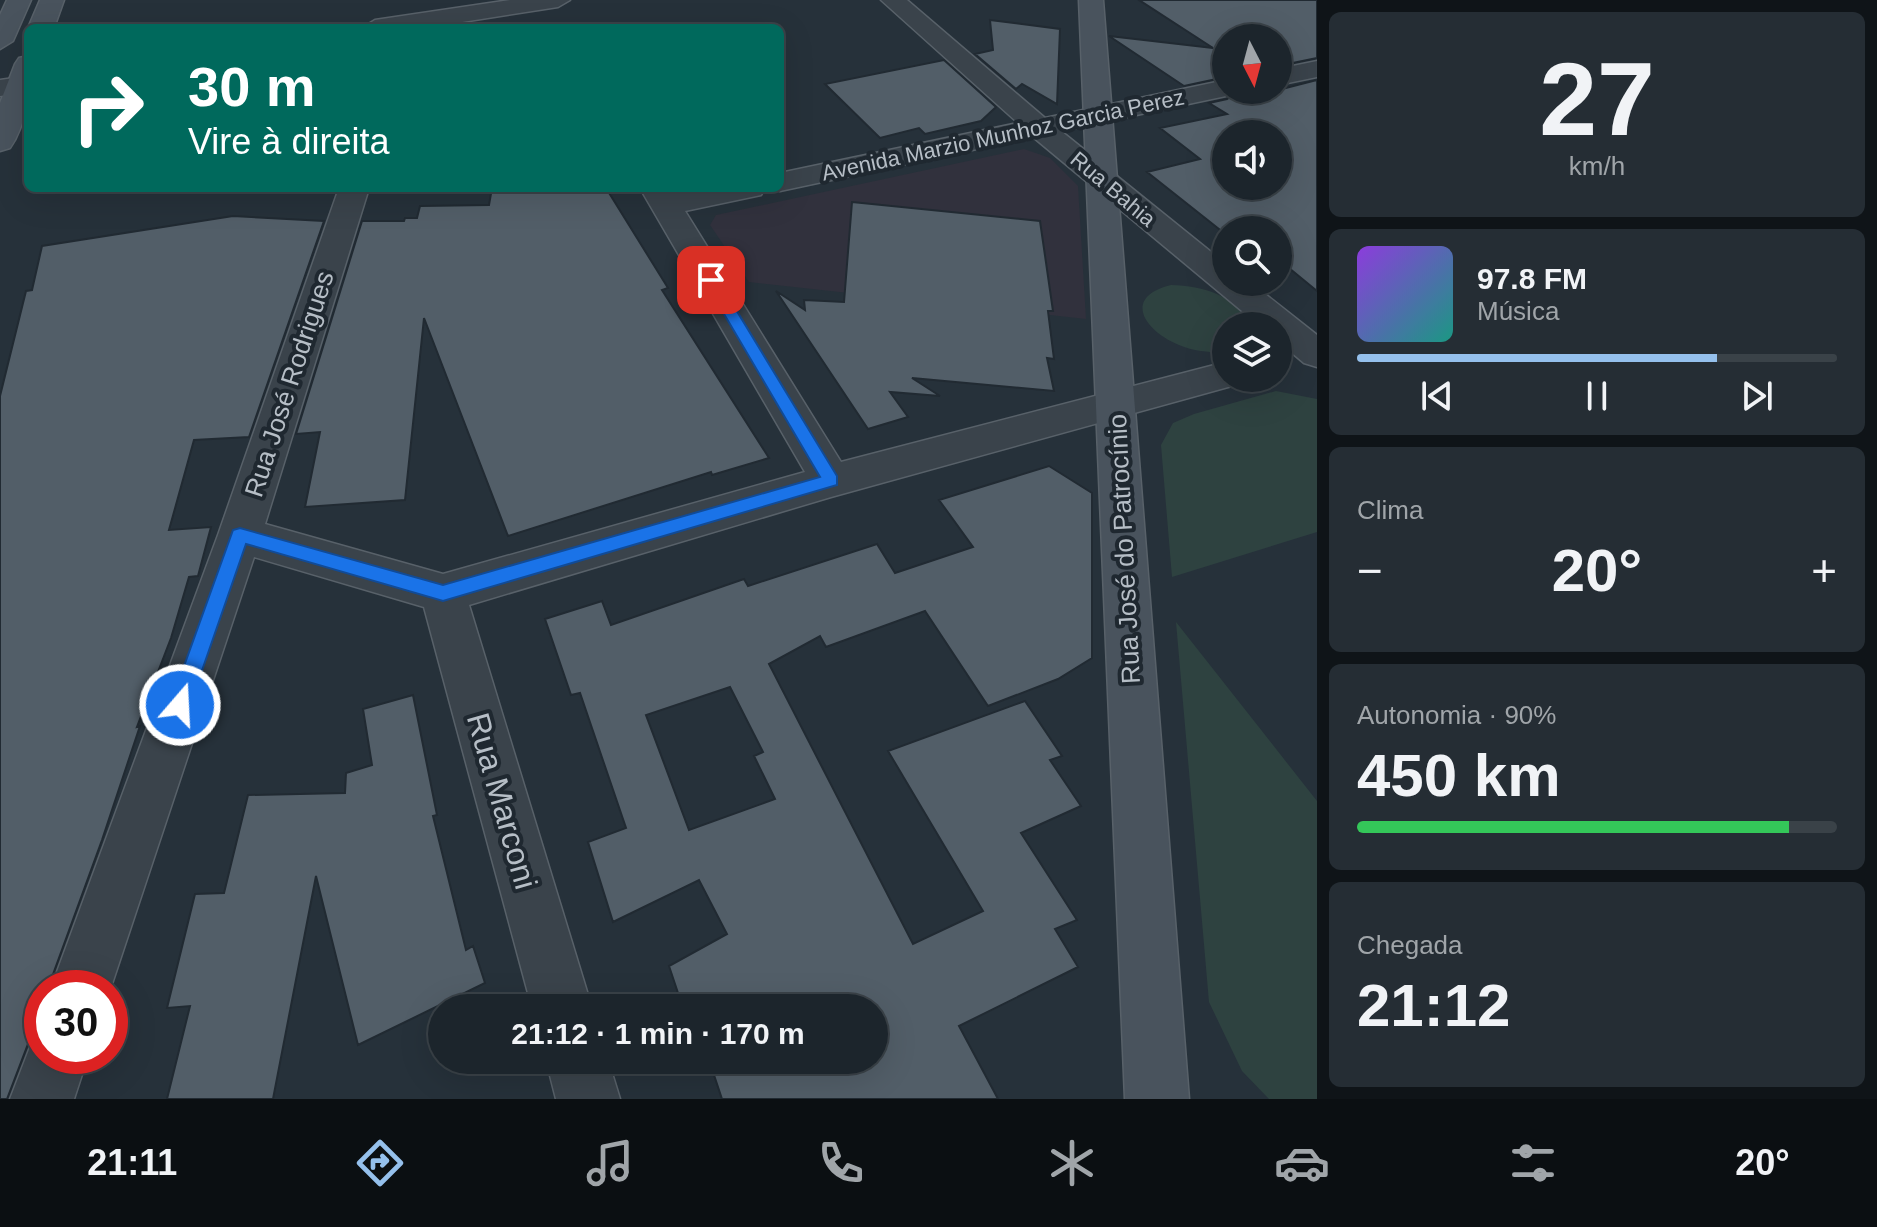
<!DOCTYPE html>
<html lang="pt">
<meta charset="utf-8">
<style>
:root{--surface:#1c252c;--page:#252d34;--text:#f1f3f6;--muted:#a0a5a9;--line:#3a4248;--accent:#95c0ec}
body{margin:0;font-family:Helvetica,sans-serif;background:var(--page);color:var(--text);height:100vh;display:flex;flex-direction:column;font-size:30px;white-space:nowrap}
*{box-sizing:border-box;margin:0}
p{font-size:26px;color:var(--muted)}
.icon{flex:none;width:44px;height:44px;fill:none;stroke:currentColor;stroke-width:2;stroke-linecap:round;stroke-linejoin:round}
.map{position:relative;flex:1;overflow:hidden}
.sheet{display:flex;flex-direction:column;gap:12px;padding:12px;background:#0f1418;width:560px}
.sheet>*{flex:none}
.top-card{position:absolute;left:24px;top:24px;width:760px;height:168px;border-radius:12px;box-shadow:0 8px 32px #0002,0 0 0 2px var(--line);background:#00695c;color:#fff;overflow:hidden}
.needle{width:52px;rotate:174deg}
.controls{position:absolute;left:1212px;top:24px;display:grid;gap:16px}
.controls a{display:grid;place-items:center;width:80px;height:80px;border-radius:50%;background:var(--surface);box-shadow:0 8px 32px #0002,0 0 0 2px var(--line);font-size:40px}
.speed{position:absolute;left:24px;top:970px;display:flex;gap:16px;font-size:40px;font-weight:700;text-align:center}
.speed>*{display:grid;place-content:center;width:104px;height:104px;border-radius:50%;background:var(--surface);box-shadow:0 8px 32px #0002,0 0 0 2px var(--line);line-height:1}
.speed .limit{border:12px solid #d22;background:#fff;color:#111}
.pin{position:absolute;display:grid;place-items:center;width:68px;height:68px;color:#fff;margin:-34px;border-radius:16px;box-shadow:0 4px 12px #0006}
.me{position:absolute;width:88px;margin:-44px;rotate:19deg;stroke-linejoin:round;filter:drop-shadow(0 0 6px #0008)}
.turn{display:flex;align-items:center;gap:28px;height:168px;padding:0 32px;font-size:36px}
.turn .icon{width:104px;height:104px;stroke-width:2.5}
.turn b{display:block;font-size:56px;line-height:68px}
.big{font-size:60px;font-weight:600;line-height:1.1}
.sheet .card{flex:1;display:flex;flex-direction:column;justify-content:center;gap:12px;min-width:0;padding:0 28px;border-radius:12px;background:var(--page)}
.sheet .dial{align-items:center;gap:0}
.dial b{font-size:104px;line-height:1}
.song{display:flex;align-items:center;gap:24px}
.cover{width:96px;height:96px;border-radius:12px;background:linear-gradient(135deg,hsl(270 70% 55%),hsl(170 70% 35%))}
.played{height:8px;border-radius:4px;background:linear-gradient(90deg,var(--accent) 75%,var(--line) 75%)}
.keys{display:flex;justify-content:space-around;direction:ltr}
.heat{display:flex;justify-content:space-between;align-items:center;font-size:44px;direction:ltr}
.charge{height:12px;border-radius:6px;background:linear-gradient(90deg,#34c759 90%,var(--line) 0)}
.trip{position:absolute;left:428px;top:994px;width:460px;height:80px;border-radius:40px;background:var(--surface);box-shadow:0 8px 32px #0002,0 0 0 2px var(--line);font-weight:600;line-height:80px;text-align:center}
.tab-bar{display:flex;height:128px;justify-content:space-around;align-items:center;background:#0b0f12;color:var(--muted)}
.tab-bar .icon{width:56px;height:56px}
.tab-bar .on{color:var(--accent)}
.tab-bar b{font-size:36px;color:var(--text)}
main{display:flex;flex:1;min-height:0}
.map>svg:first-child{display:block}
</style>
<main>
<div class="map">
<svg width="1317" height="1099" viewBox="0 0 1317 1099">
<rect width="100%" height="100%" fill="#26313a"/>
<path fill="#31313d" d="M1024,149L1050,158L1078,186L1086,319L749,282L710,225L716,215Z"/>
<path fill="#2e4240" d="M1171,285C1204,286 1235,295 1251,326H1226V352L1223,353C1208,352 1193,351 1179,345C1144,331 1122,297 1171,285Z
M1276,391L1317,399V532L1172,577L1161,445L1173,423L1194,414Z
M1176,622L1317,801V1099H1269L1242,1071L1209,1002Z"/>
<path fill="#525e68" stroke="#212a32" stroke-width="2" fill-rule="evenodd" d="M1139,0H1317V58L1278,66V38H1226V77L1184,86L1109,36L1213,48Z
M990,20L1060,29L1057,104L1022,84L1016,89L975,54L993,50Z
M944,60L996,107L981,121L925,134L919,128L880,138L825,84Z
M1317,80V291L1278,259V230L1241,229L1224,233L1147,172L1200,159L1160,128L1227,114L1209,103L1227,99L1241,90H1278ZM1226,134H1278V186H1226Z
M492,188H606L668,288L662,290L769,458L712,475L711,472L508,536L424,318L405,500L305,507L320,432L296,434L362,221H404L405,218H417L420,206L489,205Z
M852,202L1040,221L1053,311H1048L1054,359L1047,358L1054,391L912,378L940,396L890,392L908,417L868,429L776,291L805,310L804,300L844,302Z
M233,216L324,221L249,437L194,440L169,530L211,527L198,576L189,577L171,638L137,727L140,726L102,840L48,988H42L31,1036L7,1099H0V396L26,291L32,290L42,246Z
M1049,466L1092,493V658L1058,679L988,706L925,611L826,647L820,636L769,664L913,944L983,911L888,751L1025,701L1062,756L1050,760L1081,806L1021,833L1077,920L1055,929L1078,967L959,1026L998,1099H722L709,1060H874V1008H683L669,966L727,934L699,880L613,922L588,842L626,828L580,693L571,695L545,619L602,601L611,625L744,579L748,586L877,544L895,573L973,547L939,500ZM730,687L763,752L754,756L775,799L689,830L646,715Z
M413,695L437,815L433,816L466,950L473,946L485,983L358,1045L316,876L273,1099H167L190,1006L167,1008L195,894L224,893L248,795L345,793L346,773L372,765L363,709Z"/>
<g fill="none" stroke-linecap="round" stroke-linejoin="round">
<g stroke="#586169" stroke-width="3">
<path id="street" d="M510,0H570L558,7L424,28H362L375,20Z
M881,0H907L1045,118L1226,80V90H1238L1226,96L1061,131L1226,264V282H1250L1317,335V367L1304,363L1278,341V326H1260L1033,137L780,191L769,188H780V173L1018,123Z
M1317,61V77L1278,85V69Z
M28,76V92L0,96V80Z
M339,188H369L265,524L443,574L805,472L640,188H670L674,194L704,188H765L761,195L685,211L841,462L1226,362V378H1243L1239,384L831,497L469,605L592,1008H532L424,607L254,557L110,990L51,988L218,535Z
M42,1031V1056H88L74,1099H10L35,1034Z
M546,1060H608L620,1099H556Z"/>
</g>
<g stroke="#586169" stroke-width="3">
<path id="secondary" d="M7,0H31L13,41L0,49V15Z
M40,0H64L54,28H28Z
M1079,0H1103L1189,1099H1125Z
M28,56C28,88 29,121 10,148L0,151V103L15,64L19,58Z"/>
</g>
<use href="#street" fill="#3a434b" fill-rule="evenodd"/>
<use href="#secondary" fill="#49535d" fill-rule="evenodd"/>
</g>
<path fill="#1a73e8" stroke="#114b97" stroke-width="2" d="M711,276L718,280L837,476V485L443,601L246,544L190,705L187,712H173L170,705L233,530L240,528L443,585L820,477L704,280Z"/>
<g text-anchor="middle" dominant-baseline="central" stroke-width="8" stroke-linejoin="round" paint-order="stroke">
<g font-size="22" fill="#b6bec6" stroke="#1f2830">
<text transform="translate(1003 135) rotate(-12)">Avenida Marzio Munhoz Garcia Perez</text>
<text transform="translate(1113 189) rotate(40)">Rua Bahia</text>
</g>
<g font-size="26" fill="#b6bec6" stroke="#1f2830">
<text transform="translate(289 384) rotate(-72)">Rua José Rodrigues</text>
<text transform="translate(1124 549) rotate(-93)">Rua José do Patrocínio</text>
</g>
<g font-size="32" fill="#b6bec6" stroke="#1f2830">
<text transform="translate(502 801) rotate(74)">Rua Marconi</text>
</g>
</g>
</svg>
<div class="controls">
<a><svg class="needle" viewBox="-14 -14 28 28"><path d="M0-13l5 13h-10z" fill="#e53935"/><path d="M0 13l5-13h-10z" fill="#a0a5a9"/></svg></a>
<a><svg class="icon" aria-label="sound" viewBox="0 0 24 24"><path d="M4 9h4l5-4v14l-5-4H4zM17 9q2 3 0 6"/></svg></a>
<a><svg class="icon" aria-label="search" viewBox="0 0 24 24"><circle cx="10" cy="10" r="6"/><path d="M15 15l6 6"/></svg></a>
<a><svg class="icon" aria-label="layers" viewBox="0 0 24 24"><path d="M12 4l9 5-9 5-9-5zM3 14l9 5 9-5"/></svg></a>
</div>
<div class="speed"><div class="limit">30</div></div>
<div class="pin" style="left:711px;top:280px;background:#d93025"><svg class="icon" aria-label="arrive" viewBox="0 0 24 24"><path d="M6 21V4h12l-3 4 3 4H6"/></svg></div>
<svg class="me" style="left:180px;top:705px" viewBox="-20 -20 40 40"><circle r="17" fill="#1a73e8" stroke="#fff" stroke-width="3"/><path d="M0-11L8 9 0 5-8 9z" fill="#fff"/></svg>
<div class="trip">21:12 · 1 min · 170 m</div>
<div class="top-card">
<div class="turn"><svg class="icon" aria-label="right" viewBox="0 0 24 24"><path d="M7 20v-9h11M14 6l5 5-5 5"/></svg><div><b>30 m</b>Vire à direita</div></div>
</div>
</div>
<section class="sheet">
<div class="card dial"><b>27</b><p>km/h</p></div>
<div class="card">
<div class="song"><i class="cover"></i><div><b>97.8 FM</b><p>Música</p></div></div>
<div class="played"></div>
<div class="keys"><svg class="icon" aria-label="previous" viewBox="0 0 24 24"><path d="M18 5L8 12l10 7zM5 5v14"/></svg><svg class="icon" aria-label="pause" viewBox="0 0 24 24"><path d="M8 5v14M16 5v14"/></svg><svg class="icon" aria-label="next" viewBox="0 0 24 24"><path d="M6 5l10 7-10 7zM19 5v14"/></svg></div>
</div>
<div class="card"><p>Clima</p>
<div class="heat"><a>−</a><b class="big">20°</b><a>+</a></div>
</div>
<div class="card"><p>Autonomia · 90%</p><b class="big">450 km</b><div class="charge"></div></div>
<div class="card"><p>Chegada</p><b class="big">21:12</b></div>
</section>
</main>
<nav class="tab-bar">
<b>21:11</b>
<svg class="icon on" aria-label="directions" viewBox="0 0 24 24"><path d="M12 3l9 9-9 9-9-9zM9 14v-3h6M13 9l2 2-2 2"/></svg>
<svg class="icon" aria-label="music" viewBox="0 0 24 24"><path d="M9 18V5l10-2v13"/><circle cx="6" cy="18" r="3"/><circle cx="16" cy="16" r="3"/></svg>
<svg class="icon" aria-label="phone" viewBox="0 0 24 24"><path d="M5 4h4l2 5-3 2q2 4 5 5l2-3 5 2v4C11 20 4 13 5 4z"/></svg>
<svg class="icon" aria-label="climate" viewBox="0 0 24 24"><path d="M12 3v18M4 7l16 10M4 17L20 7"/></svg>
<svg class="icon" aria-label="car" viewBox="0 0 24 24"><path d="M5 17H2v-5l4-1 3-4h7l3 4 3 1v5h-3M9 17h6M6 11h13"/><circle cx="7" cy="17" r="2"/><circle cx="17" cy="17" r="2"/></svg>
<svg class="icon" aria-label="filters" viewBox="0 0 24 24"><path d="M4 7h16M4 17h16"/><circle cx="9" cy="7" r="2"/><circle cx="15" cy="17" r="2"/></svg>
<b>20°</b>
</nav>
